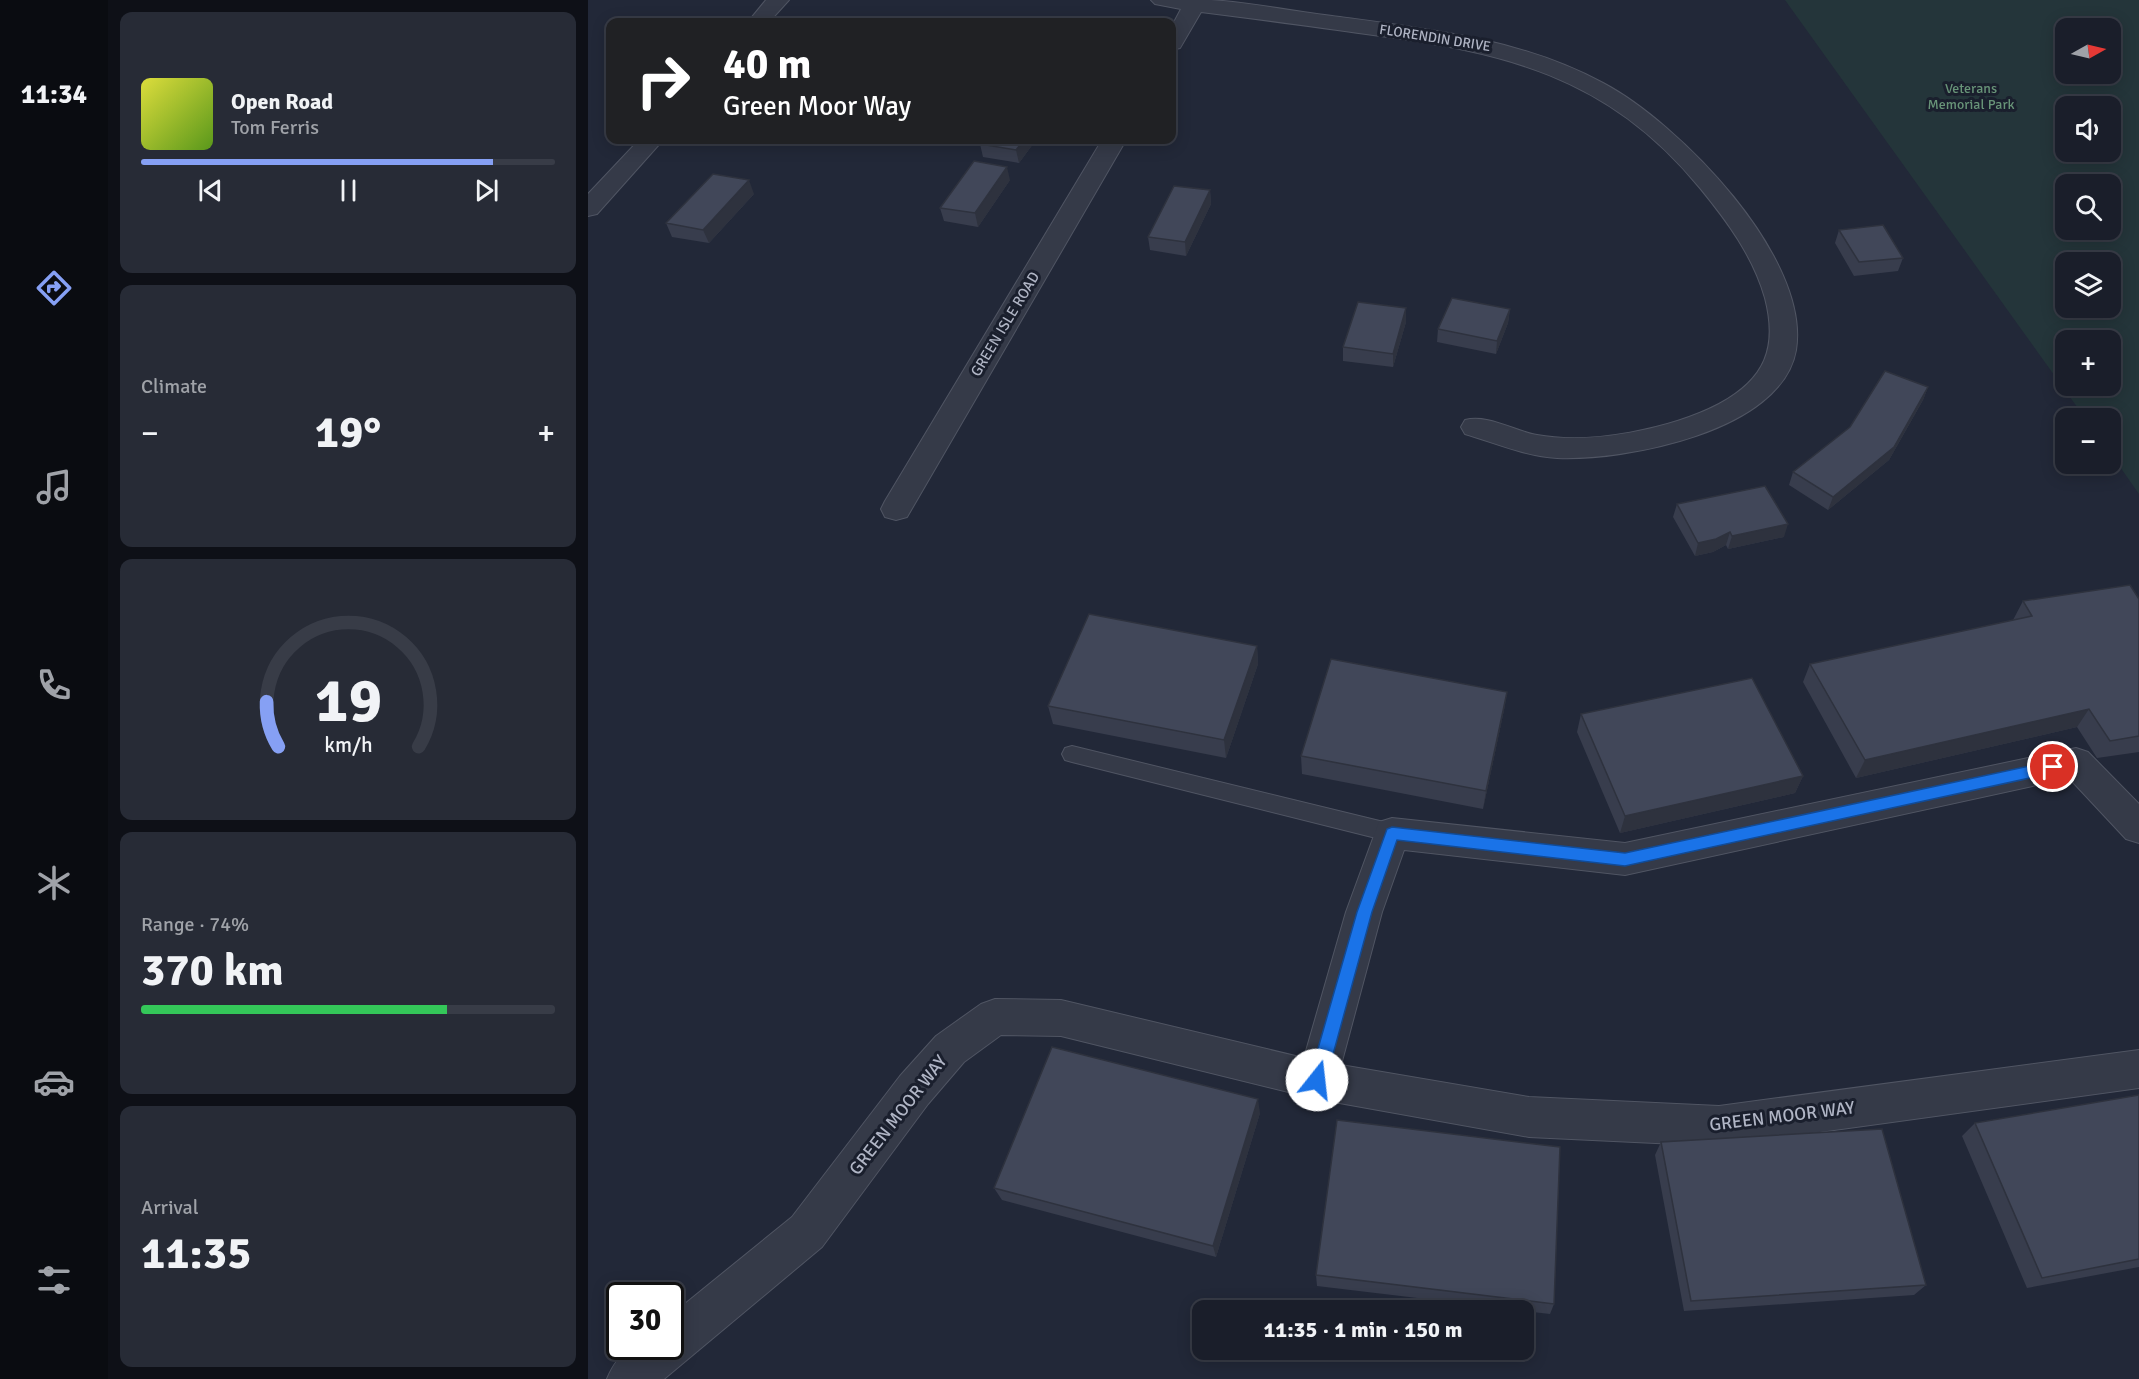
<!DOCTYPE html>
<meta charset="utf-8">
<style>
:root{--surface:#1a1e2a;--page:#272b36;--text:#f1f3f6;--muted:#9fa2a8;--line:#383c47;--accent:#86a0f4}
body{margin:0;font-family:Signika,sans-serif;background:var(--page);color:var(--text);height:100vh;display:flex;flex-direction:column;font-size:22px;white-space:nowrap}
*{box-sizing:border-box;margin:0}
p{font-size:20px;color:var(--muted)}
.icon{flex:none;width:33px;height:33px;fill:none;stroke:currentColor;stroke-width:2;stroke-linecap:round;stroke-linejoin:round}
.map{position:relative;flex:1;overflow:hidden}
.details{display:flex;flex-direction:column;gap:12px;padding:12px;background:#0e1017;width:480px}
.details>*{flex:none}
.guide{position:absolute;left:18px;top:18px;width:570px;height:126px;border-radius:12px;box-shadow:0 3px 15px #0003,0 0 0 2px var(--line);background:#202124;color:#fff;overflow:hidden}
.needle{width:39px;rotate:82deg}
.tools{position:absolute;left:1467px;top:18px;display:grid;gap:12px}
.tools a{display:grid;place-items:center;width:66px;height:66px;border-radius:12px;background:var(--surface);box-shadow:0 3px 15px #0003,0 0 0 2px var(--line);font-size:30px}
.speed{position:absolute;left:18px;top:1282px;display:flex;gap:12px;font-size:30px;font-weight:700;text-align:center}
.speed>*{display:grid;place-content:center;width:78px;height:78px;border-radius:50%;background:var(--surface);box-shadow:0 3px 15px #0003,0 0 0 2px var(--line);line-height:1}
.speed .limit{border:3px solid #111;border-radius:9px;background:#fff;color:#111}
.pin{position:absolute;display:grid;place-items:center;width:51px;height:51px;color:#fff;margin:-26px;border:3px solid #fff;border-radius:50%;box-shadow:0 2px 6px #0007}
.me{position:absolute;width:66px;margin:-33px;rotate:16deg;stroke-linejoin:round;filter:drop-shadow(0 0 4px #0008)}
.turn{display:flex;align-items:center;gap:21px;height:126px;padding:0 18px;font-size:27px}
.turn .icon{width:78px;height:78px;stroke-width:2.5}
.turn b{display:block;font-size:42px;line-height:51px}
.big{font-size:45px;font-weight:800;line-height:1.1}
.details .tile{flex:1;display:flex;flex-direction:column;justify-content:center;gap:9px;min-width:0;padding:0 21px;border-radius:12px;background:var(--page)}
.details .dial{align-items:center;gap:0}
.dial svg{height:156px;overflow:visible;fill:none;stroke:var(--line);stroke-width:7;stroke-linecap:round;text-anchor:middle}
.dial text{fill:var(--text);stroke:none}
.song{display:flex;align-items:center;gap:18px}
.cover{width:72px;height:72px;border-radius:9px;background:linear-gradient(135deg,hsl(60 70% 55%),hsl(90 70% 35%))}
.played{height:6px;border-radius:3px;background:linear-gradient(90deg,var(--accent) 85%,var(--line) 85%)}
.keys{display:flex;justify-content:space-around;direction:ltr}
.heat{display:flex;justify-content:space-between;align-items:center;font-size:33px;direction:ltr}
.charge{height:9px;border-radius:4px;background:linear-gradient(90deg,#34c759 74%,var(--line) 0)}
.trip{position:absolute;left:604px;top:1300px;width:342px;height:60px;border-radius:12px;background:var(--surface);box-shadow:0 3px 15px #0003,0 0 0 2px var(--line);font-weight:800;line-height:60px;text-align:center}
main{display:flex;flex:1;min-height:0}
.tab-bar{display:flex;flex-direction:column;width:108px;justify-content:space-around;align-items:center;background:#0a0c11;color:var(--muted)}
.tab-bar .icon{width:42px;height:42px}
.tab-bar .on{color:var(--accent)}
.tab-bar b{font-size:27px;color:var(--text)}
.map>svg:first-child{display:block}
</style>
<main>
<nav class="tab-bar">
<b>11:34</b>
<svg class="icon on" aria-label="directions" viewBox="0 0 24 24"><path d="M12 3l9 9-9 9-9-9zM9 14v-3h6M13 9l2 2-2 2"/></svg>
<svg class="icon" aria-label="music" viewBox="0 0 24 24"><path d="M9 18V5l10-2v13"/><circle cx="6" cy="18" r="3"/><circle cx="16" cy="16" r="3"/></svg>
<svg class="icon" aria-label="phone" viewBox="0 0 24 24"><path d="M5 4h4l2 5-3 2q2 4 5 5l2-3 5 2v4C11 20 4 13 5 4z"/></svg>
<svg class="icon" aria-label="climate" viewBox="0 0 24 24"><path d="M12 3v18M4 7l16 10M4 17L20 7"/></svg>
<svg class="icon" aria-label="car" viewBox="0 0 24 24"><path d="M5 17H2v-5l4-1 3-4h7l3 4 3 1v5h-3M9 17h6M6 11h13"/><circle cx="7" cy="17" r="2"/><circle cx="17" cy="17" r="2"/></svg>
<svg class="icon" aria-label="filters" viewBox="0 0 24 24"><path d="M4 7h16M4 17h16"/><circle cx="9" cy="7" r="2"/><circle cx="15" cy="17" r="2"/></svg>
</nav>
<section class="details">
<div class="tile">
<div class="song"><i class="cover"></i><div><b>Open Road</b><p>Tom Ferris</p></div></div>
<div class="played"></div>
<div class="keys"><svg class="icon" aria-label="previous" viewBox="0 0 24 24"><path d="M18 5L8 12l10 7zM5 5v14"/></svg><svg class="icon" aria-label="pause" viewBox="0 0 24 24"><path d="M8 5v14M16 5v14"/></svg><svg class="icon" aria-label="next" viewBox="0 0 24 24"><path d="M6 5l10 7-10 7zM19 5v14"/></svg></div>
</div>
<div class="tile"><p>Climate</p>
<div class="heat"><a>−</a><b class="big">19°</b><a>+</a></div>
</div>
<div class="tile dial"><svg viewBox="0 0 100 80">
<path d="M14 69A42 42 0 1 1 86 69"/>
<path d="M14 69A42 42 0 0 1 8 46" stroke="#86a0f4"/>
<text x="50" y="56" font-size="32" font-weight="700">19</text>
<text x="50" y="72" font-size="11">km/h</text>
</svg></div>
<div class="tile"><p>Range · 74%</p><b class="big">370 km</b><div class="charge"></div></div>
<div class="tile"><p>Arrival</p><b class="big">11:35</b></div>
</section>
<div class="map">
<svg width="1551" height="1379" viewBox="0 0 1551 1379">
<rect width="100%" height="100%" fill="#222838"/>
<path fill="#24353a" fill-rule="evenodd" d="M1197,0H1551V494L1523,454L1522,418H1497ZM1478,28H1522V74H1478ZM1478,106H1522V152H1478ZM1478,184H1522V230H1478ZM1478,262H1522V308H1478ZM1478,340H1522V386H1478Z"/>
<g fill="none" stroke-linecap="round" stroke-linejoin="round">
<g stroke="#505563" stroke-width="2">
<path id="lane" d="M484,746L804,824L811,827L814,833L811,839L804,842L484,762L477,760L474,754L477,748Z"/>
</g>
<g stroke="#505563" stroke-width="2">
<path id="street" d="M178,0H201L181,22H160Z
M563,0C583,0 603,0 623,0C666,3 709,12 752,17C842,29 934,39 1015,83C1091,123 1223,258 1208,350C1194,432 1036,461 969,458C937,456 907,443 877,434L873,427L877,420C900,414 926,431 949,435C1002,445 1083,429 1131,404C1177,379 1190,348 1177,298C1165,256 1139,221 1112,188C1019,75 916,52 778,34C723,26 668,19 613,12L592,48L584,50V26L593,9L567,4Z
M51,140H75L9,214L0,216V194Z
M514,140H538L319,517L308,520L297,517L293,509L297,501Z
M1488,748L1500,752L1551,804V843L1538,839L1481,778L1037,875L816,850L794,912L753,1065L941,1097L1131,1106L1551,1050V1088L1131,1146L941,1137L729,1099L473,1036L413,1035L376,1062L340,1104L234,1247L76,1379H19C33,1345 49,1347 82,1347V1316L204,1217L312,1076L348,1036L393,1004L407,999L473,1000L716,1058L758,912L791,822L804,818L1037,843Z"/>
</g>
<use href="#lane" fill="#353a48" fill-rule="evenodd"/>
<use href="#street" fill="#353a48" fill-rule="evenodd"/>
</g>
<path fill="#383d4d" d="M448,140L431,163L395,157L392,144Z
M422,180L390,227L356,221L352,208Z
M622,190L623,204L598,256L562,250L560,237Z
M166,194L121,243L84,237L78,223Z
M1251,230L1315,258L1310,271L1266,276L1247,243Z
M818,308V322L805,367L755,361V347Z
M922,309L920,323L908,354L849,342L850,329Z
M1340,387L1335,400L1301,460L1240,510L1201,485L1205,472Z
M1089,504L1196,537L1140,549L1138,545L1125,552L1107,556L1085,517Z
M1551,599V752L1509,758L1489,727L1268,778L1215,682L1222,664L1425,620L1435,601Z
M669,646L670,664L638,758L465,724L460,706Z
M919,692L916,710L895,809L714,774L713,756Z
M993,714L1215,776L1207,793L1032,833L989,732Z
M1551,1095V1267L1439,1288L1374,1136L1387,1123Z
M672,1113L628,1257L414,1200L406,1188Z
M1073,1142L1338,1285L1326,1295L1096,1311L1067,1155Z
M728,1275L966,1304L962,1314L729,1286Z"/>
<path fill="#2e323e" d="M436,140H448L431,163L428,150Z
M419,167L422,180L390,227L387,213Z
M161,180L166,194L121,243L115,230Z
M622,190L623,204L598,256L597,242Z
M818,308V322L805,367V354Z
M922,309L920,323L908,354L909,341Z
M1340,387L1335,400L1301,460L1240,510L1245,497Z
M1200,524L1196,537L1140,549L1144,536Z
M1142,532L1138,545L1125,552L1107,556L1110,543Z
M669,646L670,664L638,758L636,740Z
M919,692L916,710L895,809L898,791Z
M1501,709L1489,727L1268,778L1277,760Z
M1215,776L1207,793L1032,833L1037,816Z
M670,1099L672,1113L628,1257L625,1246Z"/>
<path fill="#414759" stroke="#2e323e" stroke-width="1.5" d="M395,140H436L428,150L392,144Z
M386,161L419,167L387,213L352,208Z
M125,174L161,180L115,230L78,223Z
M586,186L622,190L597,242L560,237Z
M1295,225L1315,258L1271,262L1251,230Z
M864,298L922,309L909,341L850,329Z
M770,302L818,308L805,354L755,347Z
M1297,371L1340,387L1306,447L1245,497L1205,472L1262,427Z
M1177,486L1200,524L1144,536L1142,532L1128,539L1110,543L1089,504Z
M1542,585L1551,599V736L1522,741L1501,709L1277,760L1222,664L1444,616L1435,601Z
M501,614L669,646L636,740L460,706Z
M743,659L919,692L898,791L713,756Z
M1164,678L1215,776L1037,816L993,714Z
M464,1047L670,1099L625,1246L406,1188Z
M1551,1095V1259L1454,1278L1387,1123Z
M749,1120L972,1147L966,1304L728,1275Z
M1294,1129L1338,1285L1103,1301L1073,1142Z"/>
<path fill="#1a73e8" stroke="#114b97" stroke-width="1.5" d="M1465,761L1472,767L1465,773L1037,866L809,840L784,912L738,1080L735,1085L729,1088L724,1085L721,1080L769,912L799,829L804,827L1037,853Z"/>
<g text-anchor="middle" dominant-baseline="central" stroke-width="6" stroke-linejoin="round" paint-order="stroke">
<g font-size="14" fill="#b0b5c5" stroke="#1a1f2d">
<text transform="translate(847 38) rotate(9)">FLORENDIN DRIVE</text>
</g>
<g font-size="14" fill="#689478" stroke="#1a1f2d">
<text x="1383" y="88">Veterans<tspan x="1383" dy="16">Memorial Park</tspan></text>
</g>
<g font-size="15" fill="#b0b5c5" stroke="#1a1f2d">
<text transform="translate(417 324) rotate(-59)">GREEN ISLE ROAD</text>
</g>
<g font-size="18" fill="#b0b5c5" stroke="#1a1f2d">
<text transform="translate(310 1115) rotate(-52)">GREEN MOOR WAY</text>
<text transform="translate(1194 1116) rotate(-7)">GREEN MOOR WAY</text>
</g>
</g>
</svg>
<div class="tools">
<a><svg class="needle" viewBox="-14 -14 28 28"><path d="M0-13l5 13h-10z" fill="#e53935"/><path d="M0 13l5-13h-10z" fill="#9fa2a8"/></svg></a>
<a><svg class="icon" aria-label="sound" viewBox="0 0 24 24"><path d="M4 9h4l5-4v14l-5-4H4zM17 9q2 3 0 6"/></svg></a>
<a><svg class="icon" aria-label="search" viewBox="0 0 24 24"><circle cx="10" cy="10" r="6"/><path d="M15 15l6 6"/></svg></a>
<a><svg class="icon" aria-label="layers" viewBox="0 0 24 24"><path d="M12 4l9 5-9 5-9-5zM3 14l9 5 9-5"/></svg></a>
<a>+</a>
<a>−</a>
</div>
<div class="speed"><div class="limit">30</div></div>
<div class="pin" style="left:1465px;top:767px;background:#d93025"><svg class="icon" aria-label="arrive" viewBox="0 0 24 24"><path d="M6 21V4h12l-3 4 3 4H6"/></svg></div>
<svg class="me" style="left:729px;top:1080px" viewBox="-20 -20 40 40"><circle r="19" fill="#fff"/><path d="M0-13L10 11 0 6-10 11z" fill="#1a73e8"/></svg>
<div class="trip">11:35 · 1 min · 150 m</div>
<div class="guide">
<div class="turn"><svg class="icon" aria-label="right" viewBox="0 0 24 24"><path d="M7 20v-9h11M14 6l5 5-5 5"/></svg><div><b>40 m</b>Green Moor Way</div></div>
</div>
</div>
</main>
